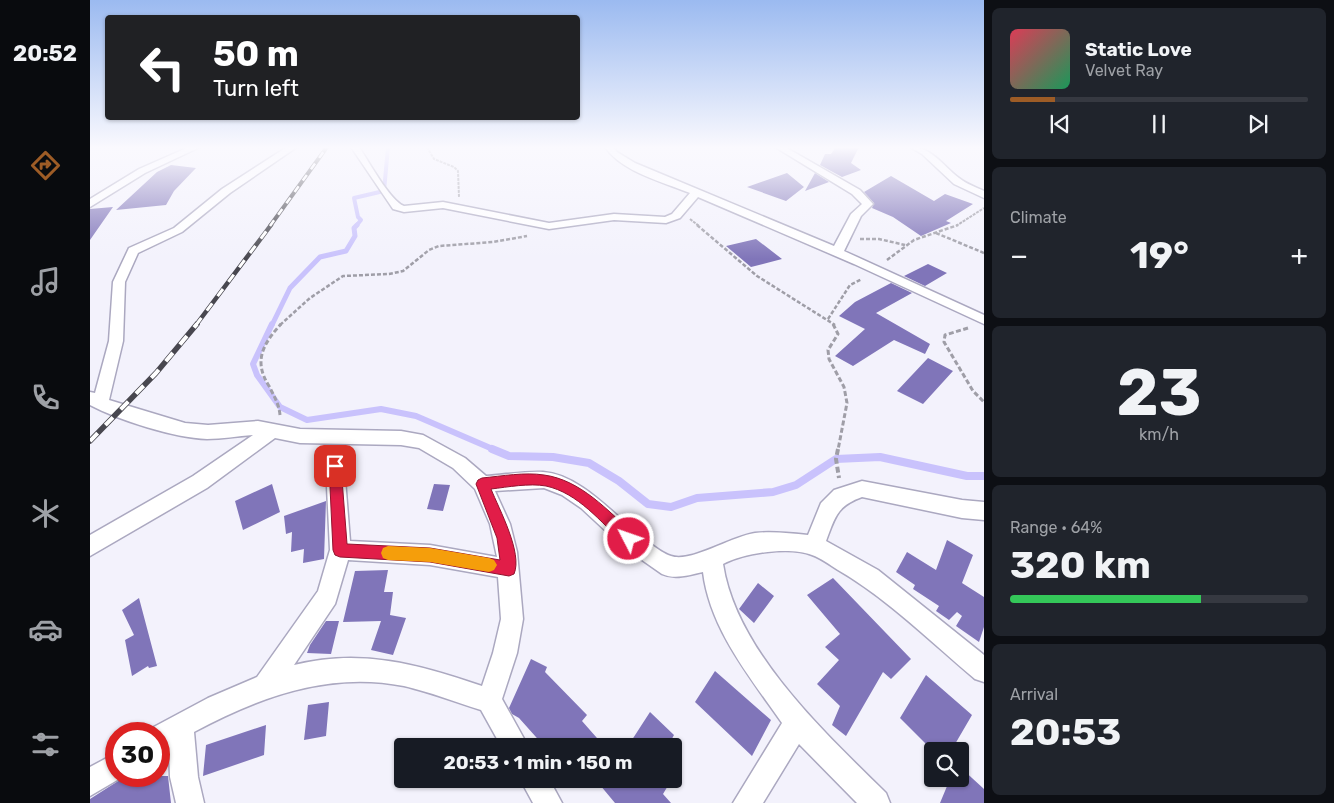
<!DOCTYPE html>
<meta charset="utf-8">
<style>
:root{--surface:#171b24;--page:#20242c;--text:#f1f3f6;--muted:#9ea1a6;--line:#363941;--accent:#9d5c26}
body{margin:0;font-family:Rubik,sans-serif;background:var(--page);color:var(--text);height:100vh;display:flex;flex-direction:column;font-size:19px;white-space:nowrap}
*{box-sizing:border-box;margin:0}
p{font-size:16px;color:var(--muted)}
.icon{flex:none;width:28px;height:28px;fill:none;stroke:currentColor;stroke-width:2;stroke-linecap:round;stroke-linejoin:round}
.map{position:relative;flex:1;overflow:hidden}
.sheet{display:flex;flex-direction:column;gap:8px;padding:8px;background:#0d0f14;width:350px}
.sheet>*{flex:none}
.guide{position:absolute;left:15px;top:15px;width:475px;height:105px;border-radius:5px;box-shadow:0 1px 4px #0004;background:#202124;color:#fff;overflow:hidden}
.fabs{position:absolute;left:834px;top:742px;display:grid;gap:10px}
.fabs a{display:grid;place-items:center;width:45px;height:45px;border-radius:5px;background:var(--surface);box-shadow:0 1px 4px #0004;font-size:25px}
.speed{position:absolute;left:15px;top:722px;display:flex;gap:10px;font-size:25px;font-weight:700;text-align:center}
.speed>*{display:grid;place-content:center;width:65px;height:65px;border-radius:50%;background:var(--surface);box-shadow:0 1px 4px #0004;line-height:1}
.speed .limit{border:8px solid #d22;background:#fff;color:#111}
.pin{position:absolute;display:grid;place-items:center;width:42px;height:42px;color:#fff;margin:-21px;border-radius:10px;box-shadow:0 2px 8px #0006}
.me{position:absolute;width:55px;margin:-28px;rotate:311deg;stroke-linejoin:round;filter:drop-shadow(0 0 4px #0008)}
.turn{display:flex;align-items:center;gap:18px;height:105px;padding:0 25px;font-size:22px}
.turn .icon{width:65px;height:65px;stroke-width:2.5}
.turn b{display:block;font-size:35px;line-height:42px}
.big{font-size:38px;font-weight:700;line-height:1.1}
.sheet .card{flex:1;display:flex;flex-direction:column;justify-content:center;gap:8px;min-width:0;padding:0 18px;border-radius:8px;background:var(--page)}
.sheet .dial{align-items:center;gap:0}
.dial b{font-size:65px;line-height:1}
.song{display:flex;align-items:center;gap:15px}
.cover{width:60px;height:60px;border-radius:8px;background:linear-gradient(135deg,hsl(350 70% 55%),hsl(150 70% 35%))}
.played{height:5px;border-radius:2px;background:linear-gradient(90deg,var(--accent) 15%,var(--line) 15%)}
.keys{display:flex;justify-content:space-around;direction:ltr}
.heat{display:flex;justify-content:space-between;align-items:center;font-size:28px;direction:ltr}
.charge{height:8px;border-radius:4px;background:linear-gradient(90deg,#34c759 64%,var(--line) 0)}
.trip{position:absolute;left:304px;top:738px;width:288px;height:50px;border-radius:5px;background:var(--surface);box-shadow:0 1px 4px #0004;font-weight:700;line-height:50px;text-align:center}
main{display:flex;flex:1;min-height:0}
.dock{display:flex;flex-direction:column;width:90px;justify-content:space-around;align-items:center;background:#090b0e;color:var(--muted)}
.dock .icon{width:35px;height:35px}
.dock .selected{color:var(--accent)}
.dock b{font-size:22px;color:var(--text)}
.map>svg:first-child{display:block}
</style>
<main>
<nav class="dock">
<b>20:52</b>
<svg class="icon selected" aria-label="directions" viewBox="0 0 24 24"><path d="M12 3l9 9-9 9-9-9zM9 14v-3h6M13 9l2 2-2 2"/></svg>
<svg class="icon" aria-label="music" viewBox="0 0 24 24"><path d="M9 18V5l10-2v13"/><circle cx="6" cy="18" r="3"/><circle cx="16" cy="16" r="3"/></svg>
<svg class="icon" aria-label="phone" viewBox="0 0 24 24"><path d="M5 4h4l2 5-3 2q2 4 5 5l2-3 5 2v4C11 20 4 13 5 4z"/></svg>
<svg class="icon" aria-label="climate" viewBox="0 0 24 24"><path d="M12 3v18M4 7l16 10M4 17L20 7"/></svg>
<svg class="icon" aria-label="car" viewBox="0 0 24 24"><path d="M5 17H2v-5l4-1 3-4h7l3 4 3 1v5h-3M9 17h6M6 11h13"/><circle cx="7" cy="17" r="2"/><circle cx="17" cy="17" r="2"/></svg>
<svg class="icon" aria-label="filters" viewBox="0 0 24 24"><path d="M4 7h16M4 17h16"/><circle cx="9" cy="7" r="2"/><circle cx="15" cy="17" r="2"/></svg>
</nav>
<div class="map">
<svg width="894" height="803" viewBox="0 0 894 803">
<rect width="100%" height="100%" fill="#f3f2fc"/>
<g fill="none" stroke-linecap="round" stroke-linejoin="round">
<path stroke="#c9c2fc" stroke-width="4" d="M266,226L271,220L268,217L264,198L294,191L298,147"/>
<path stroke="#c9c2fc" stroke-width="5" d="M182,325L200,288L230,257L256,251L265,236L264,228L267,225"/>
<path stroke="#c9c2fc" stroke-width="6" d="M182,324L163,364L167,375L190,407L217,420L291,409L326,416L405,450"/>
<path stroke="#c9c2fc" stroke-width="8" d="M402,449L419,456L463,457L499,463L529,481L558,504L581,507L607,498L683,492L706,485L746,459L790,457L877,476H894"/>
</g>
<path fill="#8075b9" d="M746,147H769L761,163L771,170L752,177L730,165L735,154H741Z
M81,165L106,168L84,191L76,205L26,210L67,172Z
M697,173L714,187L696,201L657,187Z
M725,173L739,182L715,191Z
M801,176L844,201L855,194L883,204L856,221L861,223L831,236L803,217L782,208L784,203L774,192Z
M23,207L0,240V209Z
M666,239L692,259L661,267L636,246Z
M838,264L857,273L835,286L814,276Z
M801,283L822,293L786,313L840,344L835,354L804,340L763,366L745,356L775,329L749,316L765,302Z
M838,358L863,371L833,404L807,391Z
M182,484L190,512L153,530L145,501Z
M344,484L360,485L353,511L337,509Z
M236,501L234,559L213,563L214,549L201,552L202,532L196,534L194,516Z
M857,540L883,555L872,583L894,597V627L889,642L866,626L872,616L867,612L859,620L846,611L849,606L823,589L825,585L806,572L817,552L846,570Z
M298,570L294,592H303L300,615L316,618L303,655L281,650L291,621L253,622L265,571Z
M743,578L821,659L801,679L793,672L756,736L742,725L750,706L727,684L749,660L735,647L750,634L717,595Z
M668,583L684,596L664,623L649,609Z
M49,598L67,666L59,668L58,666L42,676L35,640L44,635L32,610Z
M236,621H249L241,654L217,653L220,645Z
M441,659L457,667L455,672L497,715L492,721L514,746H454L429,718L422,714L419,708Z
M625,671L681,720L662,756L605,702Z
M836,675L882,715L861,751H843L810,718Z
M239,702L236,736L214,740L218,705Z
M560,712L584,735L578,746H538Z
M176,725L174,755L113,776L116,745Z
M870,767L894,789V803H850L860,779H870Z
M36,776H78L81,803H0V799Z
M505,779H582L573,794L581,803H525Z"/>
<g fill="none" stroke-linecap="round" stroke-linejoin="round">
<g stroke="#aba8c0" stroke-width="3">
<path id="street" d="M99,147H110L55,173L0,207V199L49,169Z
M197,147H207L140,193L92,232L48,253L35,282L33,341L19,400L95,423L118,425L168,421L210,429L311,431L333,435L375,458L396,476C414,475 434,471 453,472C485,474 515,505 538,525C548,534 570,553 581,556C601,563 642,536 665,533C682,531 700,533 718,535L731,503L744,490L772,481L872,500L894,502V520L872,518L772,497C747,506 745,517 736,541L788,570L894,655V682L885,679C841,642 798,599 748,570C740,565 731,558 722,555C699,546 654,553 633,564C646,651 735,733 796,793L800,803H767L709,744L673,803H643L692,723C660,677 620,629 613,572C599,575 585,580 572,574L532,546L491,508L472,495L454,488L405,491L420,524L427,552L433,619L427,653L412,699L438,746H411L391,710C365,702 340,692 314,686C239,671 169,697 104,732L108,777L114,803H86L80,777L79,747L69,751V734H58L60,729L118,698L167,677L228,591L240,550L236,466L239,461L245,458L251,461L254,466L260,541L340,545L407,557L400,524L385,489L363,468L329,448L311,445L210,443L185,438L117,488L0,556V535L103,476L163,435C148,436 132,439 117,439C85,438 28,420 0,405V392L5,393L19,341L23,282L39,248L84,228L132,189ZM258,560L340,565L408,577L411,619L403,653L392,686C329,664 270,648 204,665L245,604Z
M261,147H269C278,160 300,201 314,206L353,202L459,223L524,214L575,217L582,214L600,193C573,182 532,172 515,147H523L527,152L545,163L744,246L761,214L772,204L762,194L685,147H695L770,190L783,204L771,216L754,251L894,315V324L764,264L608,197L590,218L576,223L524,220L459,229L353,208L314,212L303,209Z
M820,147C842,147 852,165 869,178C876,184 886,187 894,191V198L864,184L832,154Z
M26,753V776H34L0,796V767Z
M430,779H459L472,803H443Z"/>
</g>
<path stroke="#9f9ea7" stroke-width="2" stroke-dasharray="3 1" stroke-linecap="butt" d="M337,147L344,159L364,167L368,171L369,197
M600,219L609,226
M866,226L894,208"/>
<path stroke="#9f9ea7" stroke-width="2.5" stroke-dasharray="4 2" stroke-linecap="butt" d="M607,225L667,276L745,325
M846,233L894,253
M770,239H789L815,245
M797,260L824,240L868,225
M738,319L760,285L772,279
M190,325L220,298L253,276L299,274L313,271L339,250L349,246L403,242L437,236"/>
<path stroke="#9f9ea7" stroke-width="3" stroke-dasharray="5 2.5" stroke-linecap="butt" d="M743,324L748,334L738,350L739,359L754,387L757,403L748,450
M878,328L855,335L854,342L883,391L894,402
M190,415C189,404 184,396 179,386C163,361 173,344 191,324"/>
<path stroke="#9f9ea7" stroke-width="4" stroke-dasharray="6 3" stroke-linecap="butt" d="M748,449L746,459L749,478"/>
<use href="#street" fill="#fff" fill-rule="evenodd"/>
<g stroke="#48474f" stroke-width="4">
<path id="rail-far2" d="M180,226L237,147"/>
</g>
<g stroke="#48474f" stroke-width="4.5">
<path id="rail-far1" d="M106,325L181,225"/>
</g>
<g stroke="#48474f" stroke-width="5.5">
<path id="rail" d="M0,441L66,373L107,324"/>
</g>
<use href="#rail-far2" stroke="#fff" stroke-width="2.5" stroke-dasharray="7" stroke-linecap="butt"/>
<use href="#rail-far1" stroke="#fff" stroke-width="3" stroke-dasharray="9" stroke-linecap="butt"/>
<use href="#rail" stroke="#fff" stroke-width="4" stroke-dasharray="11" stroke-linecap="butt"/>
</g>
<linearGradient id="sky" x2="0" y2="1"><stop stop-color="#9bbaf0"/><stop offset="0.57" stop-color="#faf9fe"/><stop offset="1" stop-color="#faf9fe" stop-opacity="0"/></linearGradient>
<rect width="894" height="259" fill="url(#sky)"/>
<path fill="#e11d48" stroke="#92132f" d="M245,460L251,466L257,544L340,548L410,560L407,538L386,484L388,480L392,478C412,476 435,472 454,475C491,480 518,511 544,534L546,539L544,544L539,546L534,544C511,522 488,493 456,486C439,483 418,487 401,489C409,509 433,553 424,574L419,576L340,562L250,557L245,555L243,550L239,466Z"/>
<path fill="#f59e0b" d="M298,546L340,548L399,558L404,560L407,565L404,570L399,572L340,562L298,560L293,558L291,553L293,548Z"/>
</svg>
<div class="fabs">
<a><svg class="icon" aria-label="search" viewBox="0 0 24 24"><circle cx="10" cy="10" r="6"/><path d="M15 15l6 6"/></svg></a>
</div>
<div class="speed"><div class="limit">30</div></div>
<div class="pin" style="left:245px;top:466px;background:#d93025"><svg class="icon" aria-label="arrive" viewBox="0 0 24 24"><path d="M6 21V4h12l-3 4 3 4H6"/></svg></div>
<svg class="me" style="left:539px;top:539px" viewBox="-20 -20 40 40"><circle r="17" fill="#e11d48" stroke="#fff" stroke-width="3"/><path d="M0-11L8 9 0 5-8 9z" fill="#fff"/></svg>
<div class="trip">20:53 · 1 min · 150 m</div>
<div class="guide">
<div class="turn"><svg class="icon" aria-label="left" viewBox="0 0 24 24"><path d="M17 20v-9H6M10 6l-5 5 5 5"/></svg><div><b>50 m</b>Turn left</div></div>
</div>
</div>
<section class="sheet">
<div class="card">
<div class="song"><i class="cover"></i><div><b>Static Love</b><p>Velvet Ray</p></div></div>
<div class="played"></div>
<div class="keys"><svg class="icon" aria-label="previous" viewBox="0 0 24 24"><path d="M18 5L8 12l10 7zM5 5v14"/></svg><svg class="icon" aria-label="pause" viewBox="0 0 24 24"><path d="M8 5v14M16 5v14"/></svg><svg class="icon" aria-label="next" viewBox="0 0 24 24"><path d="M6 5l10 7-10 7zM19 5v14"/></svg></div>
</div>
<div class="card"><p>Climate</p>
<div class="heat"><a>−</a><b class="big">19°</b><a>+</a></div>
</div>
<div class="card dial"><b>23</b><p>km/h</p></div>
<div class="card"><p>Range · 64%</p><b class="big">320 km</b><div class="charge"></div></div>
<div class="card"><p>Arrival</p><b class="big">20:53</b></div>
</section>
</main>
